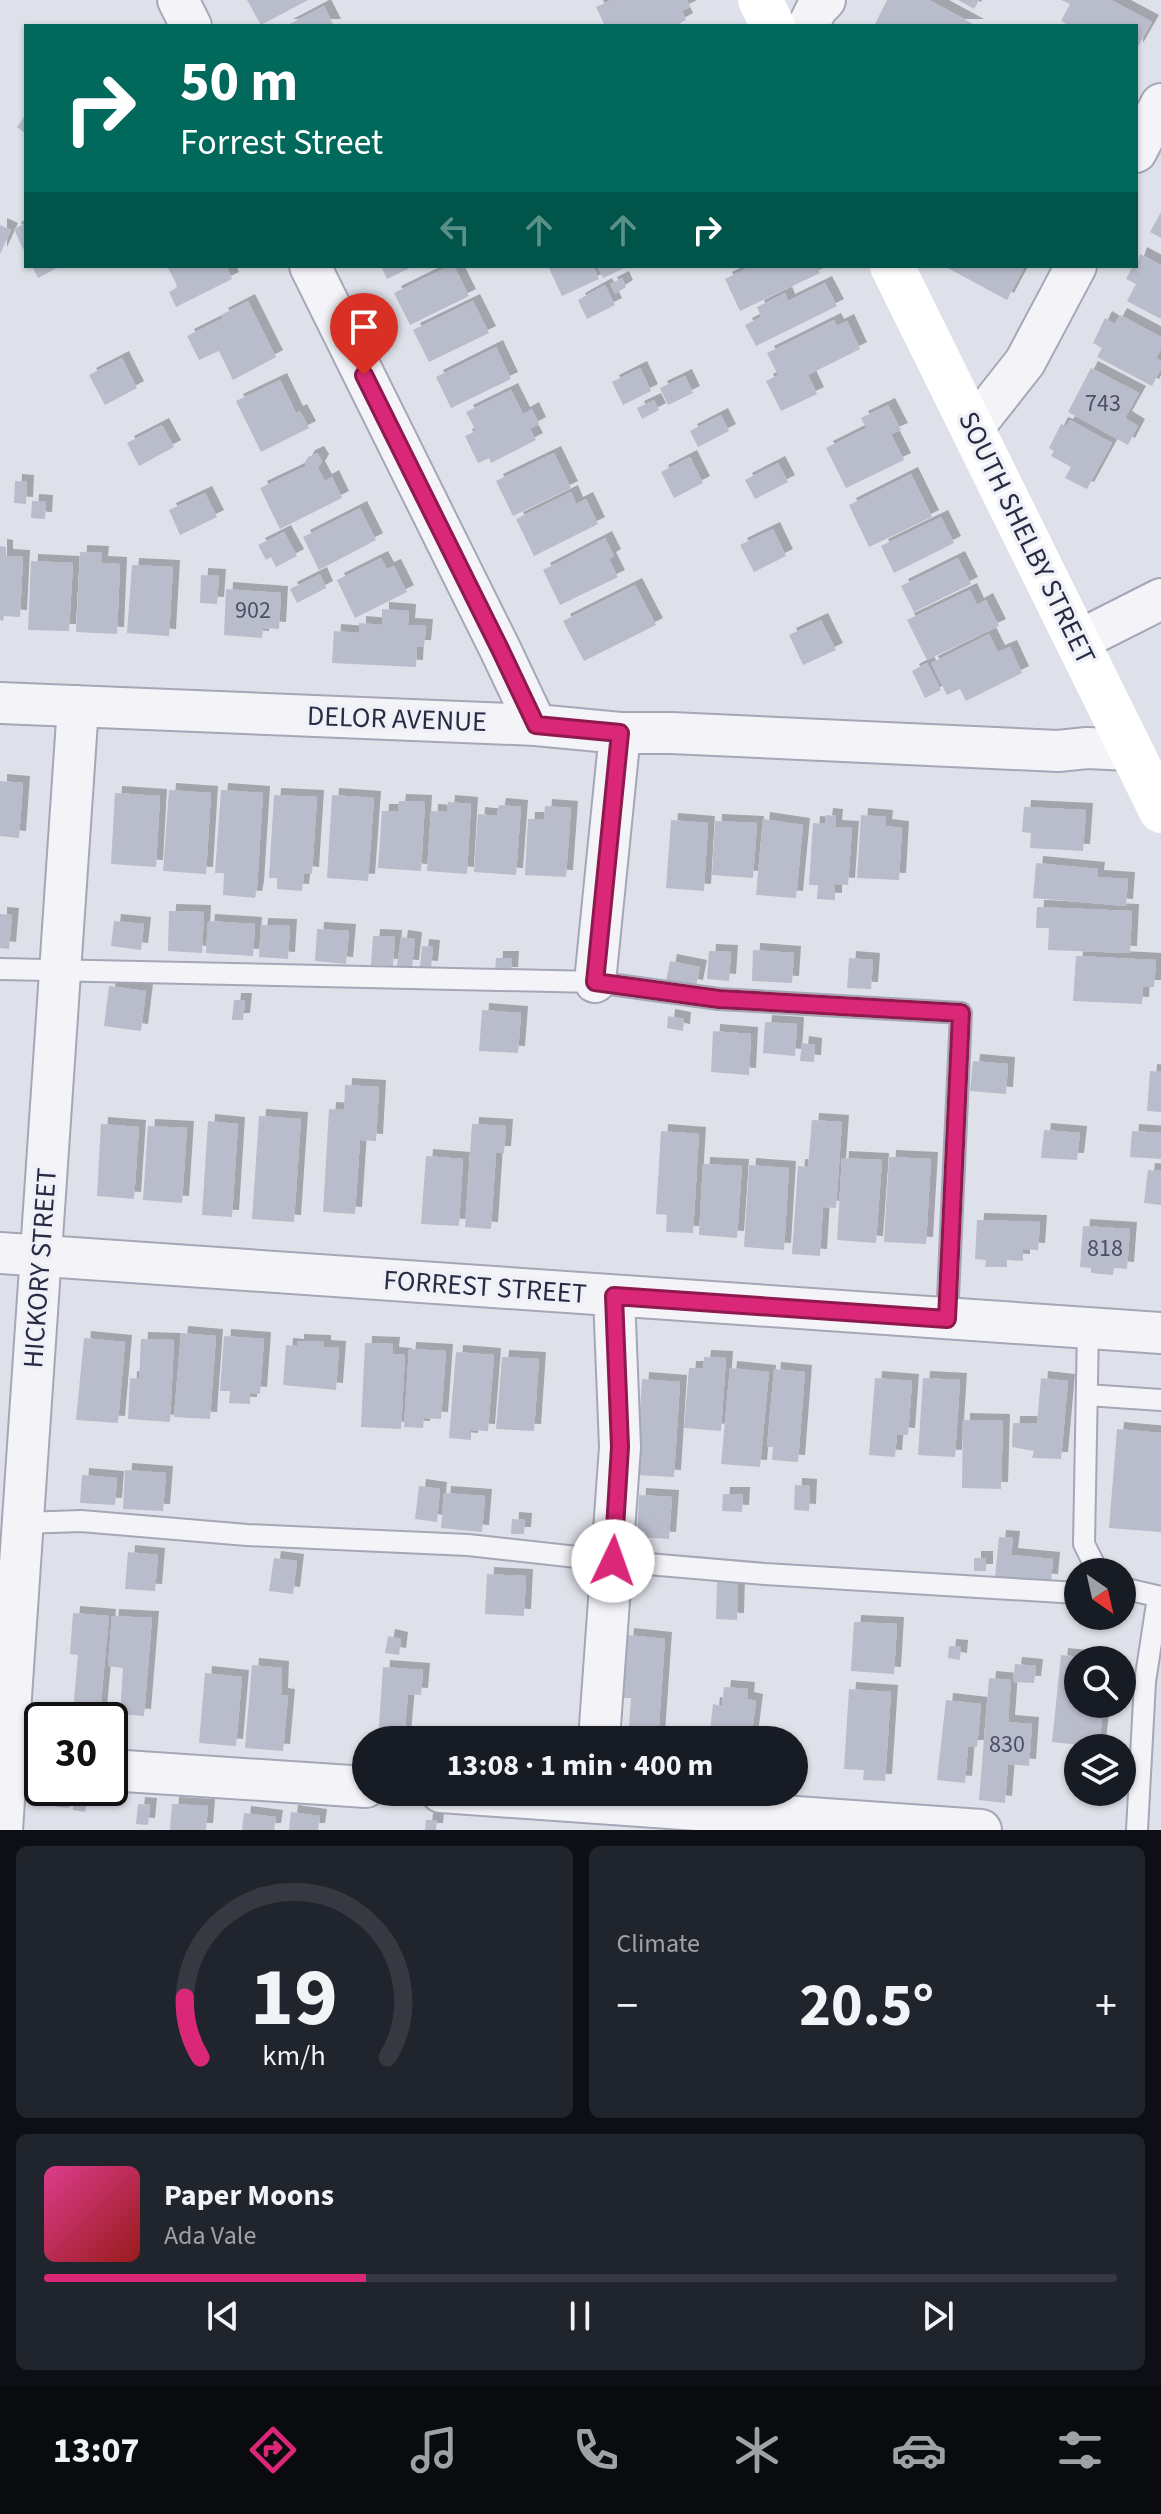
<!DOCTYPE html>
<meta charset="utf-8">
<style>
:root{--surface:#171b24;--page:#20242c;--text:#f1f3f6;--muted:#9ea1a6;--line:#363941;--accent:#db2777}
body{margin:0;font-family:"Source Sans 3",sans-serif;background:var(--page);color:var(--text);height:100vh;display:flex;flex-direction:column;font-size:30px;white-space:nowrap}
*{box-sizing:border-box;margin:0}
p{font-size:26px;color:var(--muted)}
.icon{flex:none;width:44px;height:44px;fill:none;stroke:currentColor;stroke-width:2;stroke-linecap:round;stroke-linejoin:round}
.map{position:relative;height:1830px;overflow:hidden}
.details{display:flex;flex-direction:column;gap:16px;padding:16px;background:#0d0f14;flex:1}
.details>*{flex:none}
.banner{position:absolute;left:24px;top:24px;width:1114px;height:244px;border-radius:0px;box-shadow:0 2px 6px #0004;background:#00695c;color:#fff;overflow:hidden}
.needle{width:52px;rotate:146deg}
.fabs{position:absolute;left:1064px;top:1558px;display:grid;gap:16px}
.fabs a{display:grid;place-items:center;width:72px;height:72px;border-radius:50%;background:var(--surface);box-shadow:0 2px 6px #0004;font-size:40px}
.speed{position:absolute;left:24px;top:1702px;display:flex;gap:16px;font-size:40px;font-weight:700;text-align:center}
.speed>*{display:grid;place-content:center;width:104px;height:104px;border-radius:50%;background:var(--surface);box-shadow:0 2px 6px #0004;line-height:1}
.speed .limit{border:4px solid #111;border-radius:12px;background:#fff;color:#111}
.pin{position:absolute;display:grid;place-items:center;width:68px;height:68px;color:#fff;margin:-82px -34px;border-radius:50% 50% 50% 0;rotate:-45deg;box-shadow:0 0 8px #0007}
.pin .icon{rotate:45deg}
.me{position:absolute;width:88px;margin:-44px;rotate:3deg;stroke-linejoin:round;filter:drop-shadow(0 0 6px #0008)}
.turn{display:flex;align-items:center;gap:28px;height:168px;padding:0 24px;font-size:36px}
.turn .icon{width:104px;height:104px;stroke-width:2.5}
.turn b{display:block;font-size:56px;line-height:68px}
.lanes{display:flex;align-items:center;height:76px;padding:0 24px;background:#0003;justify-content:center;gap:40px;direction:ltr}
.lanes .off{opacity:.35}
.big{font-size:60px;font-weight:700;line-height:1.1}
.details .card{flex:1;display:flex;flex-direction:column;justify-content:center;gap:12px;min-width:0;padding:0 28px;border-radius:12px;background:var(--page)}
.details .dial{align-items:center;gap:0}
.dial svg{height:208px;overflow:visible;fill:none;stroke:var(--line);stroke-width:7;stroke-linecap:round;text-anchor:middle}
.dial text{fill:var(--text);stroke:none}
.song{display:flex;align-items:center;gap:24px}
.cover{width:96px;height:96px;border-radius:12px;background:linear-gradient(135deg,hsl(330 70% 55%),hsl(0 70% 35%))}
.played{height:8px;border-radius:4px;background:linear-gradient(90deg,var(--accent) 30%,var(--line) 30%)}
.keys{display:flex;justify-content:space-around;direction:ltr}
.heat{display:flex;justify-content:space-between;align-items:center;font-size:44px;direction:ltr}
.details .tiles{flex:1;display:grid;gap:16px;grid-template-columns:1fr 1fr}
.card:last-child{grid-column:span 2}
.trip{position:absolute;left:352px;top:1726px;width:456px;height:80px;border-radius:40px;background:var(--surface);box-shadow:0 2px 6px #0004;font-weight:700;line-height:80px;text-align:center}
.tabs{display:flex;height:128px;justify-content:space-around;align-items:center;background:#090b0e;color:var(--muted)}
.tabs .icon{width:56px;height:56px}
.tabs .on{color:var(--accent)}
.tabs b{font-size:36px;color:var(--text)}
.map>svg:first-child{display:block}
</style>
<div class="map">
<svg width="1161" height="1830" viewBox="0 0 1161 1830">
<defs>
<filter id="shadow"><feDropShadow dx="7" dy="-7" stdDeviation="0" flood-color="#0004"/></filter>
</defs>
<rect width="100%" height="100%" fill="#dfe1ea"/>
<path fill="#b9bcca" filter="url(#shadow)" d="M247,0H308L261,25Z
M611,0H687L690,7L682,11L686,20L675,26H605L596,7Z
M887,0H929L977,26H879L875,24Z
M958,0H979L974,9Z
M1061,0H1111L1152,22L1136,50V26H1070L1061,21L1070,4Z
M324,6L334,26H286Z
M26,114V134L17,127Z
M1161,212V238L1150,232Z
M26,223V248L23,249L14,229Z
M0,225L11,230L0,254Z
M1140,254L1161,265V319L1127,301L1136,284L1126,279L1133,266H1136Z
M32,266H61L38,278Z
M167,266H226L232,279L176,307L169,292L178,287Z
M381,266H414L387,279Z
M449,266H454L469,296L410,325L394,293Z
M548,266H593L599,279L562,296Z
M597,266H629L603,278Z
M752,266H817L820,273L740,311L725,279Z
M944,266H1025L1007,300Z
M622,278L626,287L615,294L610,284Z
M825,283L837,306L756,346L745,325L761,317L757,307L785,293L788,301Z
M605,285L615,305L587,319L578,300Z
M248,301L276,357L233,380L219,351L199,360L187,336L223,318L221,315Z
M473,301L489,333L429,362L413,330Z
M1120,315L1161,337V349L1156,358L1161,361V369L1152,386L1097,357L1102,348L1093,343L1105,318L1115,324Z
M834,320L837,326L847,321L860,349L808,375L817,394L781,411L766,381L778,375L767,353Z
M496,347L511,379L451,408L436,377Z
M122,358L137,388L105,405L89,375Z
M640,368L651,391L623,405L612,382Z
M1091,368L1139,393L1125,418L1138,426L1128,445L1068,412Z
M685,376L693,393L668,405L660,388Z
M280,380L296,413L300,411L309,428L261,452L236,401Z
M511,390L523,414L532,409L539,424L530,429L536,440L491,463L489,458L478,463L465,436L476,431L466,412Z
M654,400L659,410L642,419L637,408Z
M888,405L901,430L891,434L904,460L846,488L826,448L866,428L861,418Z
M721,415L729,431L698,447L690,431Z
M1070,420L1112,443L1087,489L1065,478L1071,467L1051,456L1054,451L1049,448L1061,424L1066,426Z
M162,425L174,447L139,466L127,443Z
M317,453L322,461L318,468L325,481L332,477L342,498L280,529L260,488L306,466L305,462L308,457Z
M554,453L571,488L513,516L496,481Z
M690,457L703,483L674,498L661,472Z
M778,463L788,482L755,499L745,480Z
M911,474L932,517L869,547L849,505Z
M15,481L27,482L26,504L14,503Z
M571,492L576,504L586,499L598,524L534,556L516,519Z
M205,493L217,517L180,535L169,510Z
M32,501L46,502L45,519L31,518Z
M360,508L376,540L319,570L303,537Z
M941,517L954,543L894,573L881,546Z
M773,529L786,556L754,572L740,545Z
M284,532L297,556L276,567L271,557L266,560L258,545Z
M605,538L614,556L609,559L618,577L560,605L543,570Z
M0,546L6,547V556L23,557L20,617L4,616L3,621L0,620Z
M80,552L102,553L101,563L120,564L117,634L76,632Z
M381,558L387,569L394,566L407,592L355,618L337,580Z
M958,558L971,584L914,612L901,586Z
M31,561L73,563L69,631L28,630Z
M132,565L173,567L169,636L127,633Z
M320,574L326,588L297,603L290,589Z
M201,575L219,576L217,604L200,603Z
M635,585L656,625L584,661L563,621Z
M226,589L281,593L279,629L263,628L262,638L224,635Z
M970,590L977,605L986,600L999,626L927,660L907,620Z
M382,609L409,611L408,625L426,626L424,647H417L416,667L332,663L334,631L359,633V623L382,625Z
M821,620L836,650L803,665L789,635Z
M989,634L998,652L1010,647L1022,673L966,701L960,689L947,695L931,663Z
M927,663L941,690L925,698L912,671Z
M0,781L23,783L19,838L0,836Z
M169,790L211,793L206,874L163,871Z
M221,790L263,793L257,888L255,898L223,895L224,873H215Z
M115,793L160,796L156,867L111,864Z
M274,795L317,797L312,874L304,873L302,891L277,889V878H269Z
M332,795L374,798L368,881L327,878Z
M399,801L425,802L421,871L378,868L382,811H398Z
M448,802L471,804L467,874L427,871L431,811L447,812Z
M499,805L521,807L516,875L474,872L478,814L497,816Z
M545,806L571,808L566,877L525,875L528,819H544Z
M1024,807L1086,810L1083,851L1030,848L1031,833L1022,832Z
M826,815L836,816L835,827L852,828L848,885L835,884V900L817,899L818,885H809L813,823L825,824Z
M861,815L886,817L885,826L902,828L899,880L857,878Z
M763,819L803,825L796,898L756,895Z
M671,820L708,823L704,891L666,888Z
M715,821L757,823L753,878L712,875Z
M1036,863L1098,869L1097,877L1128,879L1126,906L1033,898Z
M1037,907L1132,911L1130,953L1048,950L1049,928H1036Z
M169,911L204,912L202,953L168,951Z
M0,914L12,915L9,949L0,948Z
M114,921L144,924L141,950L111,946Z
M208,921L255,924L253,956L206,953Z
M261,925L290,926L288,959L259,957Z
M317,929L349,931L346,964L315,961Z
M373,936L395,937L393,966L371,965Z
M401,937L415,939L412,967L397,966Z
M422,946L433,947L431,968L420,967Z
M753,950L794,953L792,983L752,981Z
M709,951L731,952L729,981L707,979Z
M1076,956L1156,960L1154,987H1143L1142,1004L1073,1001Z
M496,958H512L511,974H495Z
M849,958L873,960L871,989L847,988Z
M670,961L700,967L696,987L666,981Z
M109,986L146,991L141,1031L104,1026Z
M234,1000H245L243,1020H232Z
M482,1010L521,1013L518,1053L479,1051Z
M668,1016L684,1019L683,1031L667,1028Z
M765,1022L797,1024L795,1056L763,1053Z
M713,1031L751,1034L749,1075L711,1072Z
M802,1043L815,1045L814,1062L800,1061Z
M973,1061L1008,1064L1006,1094L970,1091Z
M1150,1071L1161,1072V1112L1147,1111Z
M345,1085L379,1087L376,1141L360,1140L355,1214L323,1212L329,1109L344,1110Z
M259,1116L301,1119L294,1222L252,1219Z
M812,1120L842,1122L836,1208L823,1207L820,1256L792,1254L798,1166L808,1167Z
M208,1121L238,1124L232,1217L202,1215Z
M101,1124L139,1127L134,1199L97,1196Z
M472,1124L506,1126L504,1153H496L491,1229L465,1227Z
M148,1126L187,1128L182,1203L143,1200Z
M1044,1130L1080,1133L1077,1160L1041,1158Z
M661,1131L699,1134L693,1233L666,1232L667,1215L656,1214Z
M1132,1131L1161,1133V1159L1130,1157Z
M426,1156L463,1159L459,1226L421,1224Z
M889,1157L931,1159L926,1244L884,1242Z
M842,1158L882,1160L876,1243L837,1240Z
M703,1164L742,1166L737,1238L699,1235Z
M749,1165L789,1168L784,1250L744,1247Z
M1148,1170L1161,1171V1205L1144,1203Z
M977,1220L1040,1222L1038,1250L1023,1249V1261L1007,1260V1267H985L986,1260L975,1259Z
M1083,1226L1130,1229L1127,1269L1114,1268L1113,1275L1091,1273V1268L1080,1267Z
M181,1333L216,1336L210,1419L174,1417Z
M224,1336L264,1339L260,1394L250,1393V1404L229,1403L230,1391H220Z
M84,1338L125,1342L118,1423L76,1420Z
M141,1339L174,1340L170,1422L128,1419L130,1378L139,1379Z
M297,1341L324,1342V1347L339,1348L336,1390L283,1385L286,1345L297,1346Z
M365,1343L393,1344L392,1354L405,1355L401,1429L361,1427Z
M409,1349L446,1351L441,1419L424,1418L423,1428L404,1427Z
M456,1352L494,1355L488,1431L471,1430V1440L449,1438Z
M502,1357L539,1359L534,1431L496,1429Z
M704,1357L726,1358L721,1431L684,1428L689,1368H703Z
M730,1368L769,1372L760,1467L721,1464Z
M774,1369L805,1372L798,1462L772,1460L773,1447H767Z
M875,1378L912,1381L908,1435L897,1434L895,1457L869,1455Z
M923,1378L960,1380L955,1457L918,1455Z
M1041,1378L1068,1381L1061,1459L1032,1458L1034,1451L1012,1447L1013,1423H1037Z
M642,1379L680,1382L674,1477L636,1475Z
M963,1420L1003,1421L1001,1489L962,1488Z
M1117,1429L1161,1433V1532L1109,1528Z
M125,1470L166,1473L163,1511L123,1509Z
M82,1475L117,1478L115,1505L80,1503Z
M795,1485L810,1486L809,1511L794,1510Z
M419,1486L440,1489L437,1522L415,1519Z
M444,1493L485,1496L482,1532L441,1528Z
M723,1494H743L742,1512L722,1511Z
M639,1495L672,1497L669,1539L637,1537Z
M512,1519L525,1520L524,1534H511Z
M999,1537L1013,1538L1011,1555L1053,1559L1051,1581L995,1577Z
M128,1552L158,1555L155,1591L125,1589Z
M274,1558L297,1561L293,1594L269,1591Z
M974,1558H986V1571H974Z
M487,1574L526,1576L524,1616L485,1614Z
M717,1582L738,1583L737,1620L716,1619Z
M73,1613L109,1616L100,1713L73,1711L78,1655L70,1654Z
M112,1616L152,1618L144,1716L120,1714L123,1668L108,1666Z
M854,1622L897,1624L894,1674L851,1671Z
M627,1635L665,1639L658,1740H628L631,1698H622Z
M388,1636L401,1639L399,1655L385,1653Z
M949,1646L961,1647L960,1660L948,1658Z
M1061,1655L1094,1658V1660H1078V1704H1110V1711L1103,1710L1099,1747L1052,1742Z
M1015,1664L1036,1666L1034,1683L1013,1682Z
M252,1665L282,1668L281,1695L288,1696L283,1751L245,1748Z
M383,1667L423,1670L421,1695L408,1694L404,1740H378Z
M205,1673L242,1677L236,1746L199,1743Z
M989,1678L1011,1680L1008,1722L1032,1724L1029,1766L1008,1764L1005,1803L979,1800Z
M724,1687L748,1689L747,1699L756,1701L751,1740H709L713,1704L722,1706Z
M849,1689L891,1692L885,1781L863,1780L864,1770L844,1769Z
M946,1700L981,1704L977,1747H968L965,1783L937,1780Z
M57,1799L70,1801L69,1808L56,1807Z
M74,1800L87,1802L85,1812L73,1810Z
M138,1804L150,1805L148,1825L136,1824Z
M172,1804L208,1806L206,1830H170Z
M291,1812L320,1816L318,1830H289Z
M244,1813L276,1817L274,1830H242Z
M426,1820H437L436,1830H425Z"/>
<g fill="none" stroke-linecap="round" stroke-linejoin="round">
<g stroke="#a4a7b5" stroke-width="24">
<path id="lane" d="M0,969L595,982L719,999L961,1013L947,1319
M1088,1328L1084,1544L1098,1572
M1087,1395L1161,1400
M23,1523L81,1521L247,1535L468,1545L613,1561L765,1574L1078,1593
M1122,1588L1161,1597
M1137,1830L1145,1682L1158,1597"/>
</g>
<g stroke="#a4a7b5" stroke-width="44">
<path id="street" d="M178,0L191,26
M808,26L817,8L825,0
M1136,152L1161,104
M310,266L500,649L536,725
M973,428L1025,362L1076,266
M1078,641L1161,599
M0,703L536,725L620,733H671L1058,751L1087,748L1130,750
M595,982L620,733
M0,1253L1161,1333
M599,1740L620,1447L614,1296
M110,1770L366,1787
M441,1792L981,1830
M2,1830L78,706"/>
</g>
<use href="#lane" stroke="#f3f3f8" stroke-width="20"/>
<use href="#street" stroke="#f3f3f8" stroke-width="40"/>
<path stroke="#fff" stroke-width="44" d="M760,0L773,26
M892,266L1161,811"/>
</g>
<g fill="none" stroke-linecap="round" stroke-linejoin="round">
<g stroke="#8e194d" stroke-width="20">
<path id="route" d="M364,375L500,649L536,725L620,733L595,982L719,999L961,1013L947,1319L614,1296L620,1447L613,1561"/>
</g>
<use href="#route" stroke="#db2777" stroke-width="14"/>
</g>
<g text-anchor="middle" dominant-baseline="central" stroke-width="7" stroke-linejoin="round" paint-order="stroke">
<g font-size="24" fill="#4c4f65">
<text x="1103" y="403">743</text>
<text x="253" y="610">902</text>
<text x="1105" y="1248">818</text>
<text x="1007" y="1744">830</text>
</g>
<g font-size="28" fill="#272b43" stroke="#eff1f7">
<text transform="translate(1027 538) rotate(64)">SOUTH SHELBY STREET</text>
<text transform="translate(397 719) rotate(2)">DELOR AVENUE</text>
<text transform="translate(40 1268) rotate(-86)">HICKORY STREET</text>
<text transform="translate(485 1287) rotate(4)">FORREST STREET</text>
</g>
</g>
</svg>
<div class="fabs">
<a><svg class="needle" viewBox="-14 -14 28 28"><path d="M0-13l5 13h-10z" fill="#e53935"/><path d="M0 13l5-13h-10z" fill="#9ea1a6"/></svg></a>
<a><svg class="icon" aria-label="search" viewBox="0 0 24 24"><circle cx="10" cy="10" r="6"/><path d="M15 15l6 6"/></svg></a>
<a><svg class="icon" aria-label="layers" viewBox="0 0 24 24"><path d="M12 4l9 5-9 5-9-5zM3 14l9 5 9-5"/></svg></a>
</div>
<div class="speed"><div class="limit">30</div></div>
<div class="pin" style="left:364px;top:375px;background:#d93025"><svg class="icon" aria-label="arrive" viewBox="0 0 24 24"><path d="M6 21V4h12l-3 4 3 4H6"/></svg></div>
<svg class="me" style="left:613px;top:1561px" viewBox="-20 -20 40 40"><circle r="19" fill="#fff"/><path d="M0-13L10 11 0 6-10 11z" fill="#db2777"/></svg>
<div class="trip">13:08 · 1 min · 400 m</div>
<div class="banner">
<div class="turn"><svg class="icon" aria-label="right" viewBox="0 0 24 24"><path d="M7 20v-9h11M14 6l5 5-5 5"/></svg><div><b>50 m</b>Forrest Street</div></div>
<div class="lanes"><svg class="icon off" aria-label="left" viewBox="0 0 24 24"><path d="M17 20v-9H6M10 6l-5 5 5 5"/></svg><svg class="icon off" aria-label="ahead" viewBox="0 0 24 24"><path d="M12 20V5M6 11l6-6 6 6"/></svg><svg class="icon off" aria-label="ahead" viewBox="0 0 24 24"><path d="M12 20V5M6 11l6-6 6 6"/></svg><svg class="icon" aria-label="right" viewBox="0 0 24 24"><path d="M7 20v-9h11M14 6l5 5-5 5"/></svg></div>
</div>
</div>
<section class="details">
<div class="tiles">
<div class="card dial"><svg viewBox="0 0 100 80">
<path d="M14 69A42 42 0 1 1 86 69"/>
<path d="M14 69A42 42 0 0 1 8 46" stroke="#db2777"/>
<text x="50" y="56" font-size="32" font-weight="700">19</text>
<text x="50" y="72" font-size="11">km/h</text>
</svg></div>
<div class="card"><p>Climate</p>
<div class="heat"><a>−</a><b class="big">20.5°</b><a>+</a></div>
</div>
<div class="card">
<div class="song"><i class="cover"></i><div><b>Paper Moons</b><p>Ada Vale</p></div></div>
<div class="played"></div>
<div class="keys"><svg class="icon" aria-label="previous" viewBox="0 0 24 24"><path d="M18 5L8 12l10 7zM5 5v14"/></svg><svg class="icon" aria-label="pause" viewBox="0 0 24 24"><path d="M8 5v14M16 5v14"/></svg><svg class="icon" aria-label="next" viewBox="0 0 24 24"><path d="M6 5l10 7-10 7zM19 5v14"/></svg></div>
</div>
</div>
</section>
<nav class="tabs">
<b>13:07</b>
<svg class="icon on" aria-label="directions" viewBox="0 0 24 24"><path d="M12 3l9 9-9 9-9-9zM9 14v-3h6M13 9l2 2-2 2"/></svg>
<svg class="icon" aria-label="music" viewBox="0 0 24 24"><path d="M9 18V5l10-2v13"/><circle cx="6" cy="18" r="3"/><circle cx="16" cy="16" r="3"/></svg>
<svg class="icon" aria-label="phone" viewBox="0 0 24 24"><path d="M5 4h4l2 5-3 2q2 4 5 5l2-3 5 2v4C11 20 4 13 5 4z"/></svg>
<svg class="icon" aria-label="climate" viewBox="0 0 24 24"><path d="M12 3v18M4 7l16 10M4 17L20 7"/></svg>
<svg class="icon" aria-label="car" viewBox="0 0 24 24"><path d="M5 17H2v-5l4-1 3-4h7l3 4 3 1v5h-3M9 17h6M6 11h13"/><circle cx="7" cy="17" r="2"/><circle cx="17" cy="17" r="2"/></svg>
<svg class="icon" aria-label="filters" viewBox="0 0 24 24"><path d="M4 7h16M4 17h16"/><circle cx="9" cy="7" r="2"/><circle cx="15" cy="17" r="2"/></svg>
</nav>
